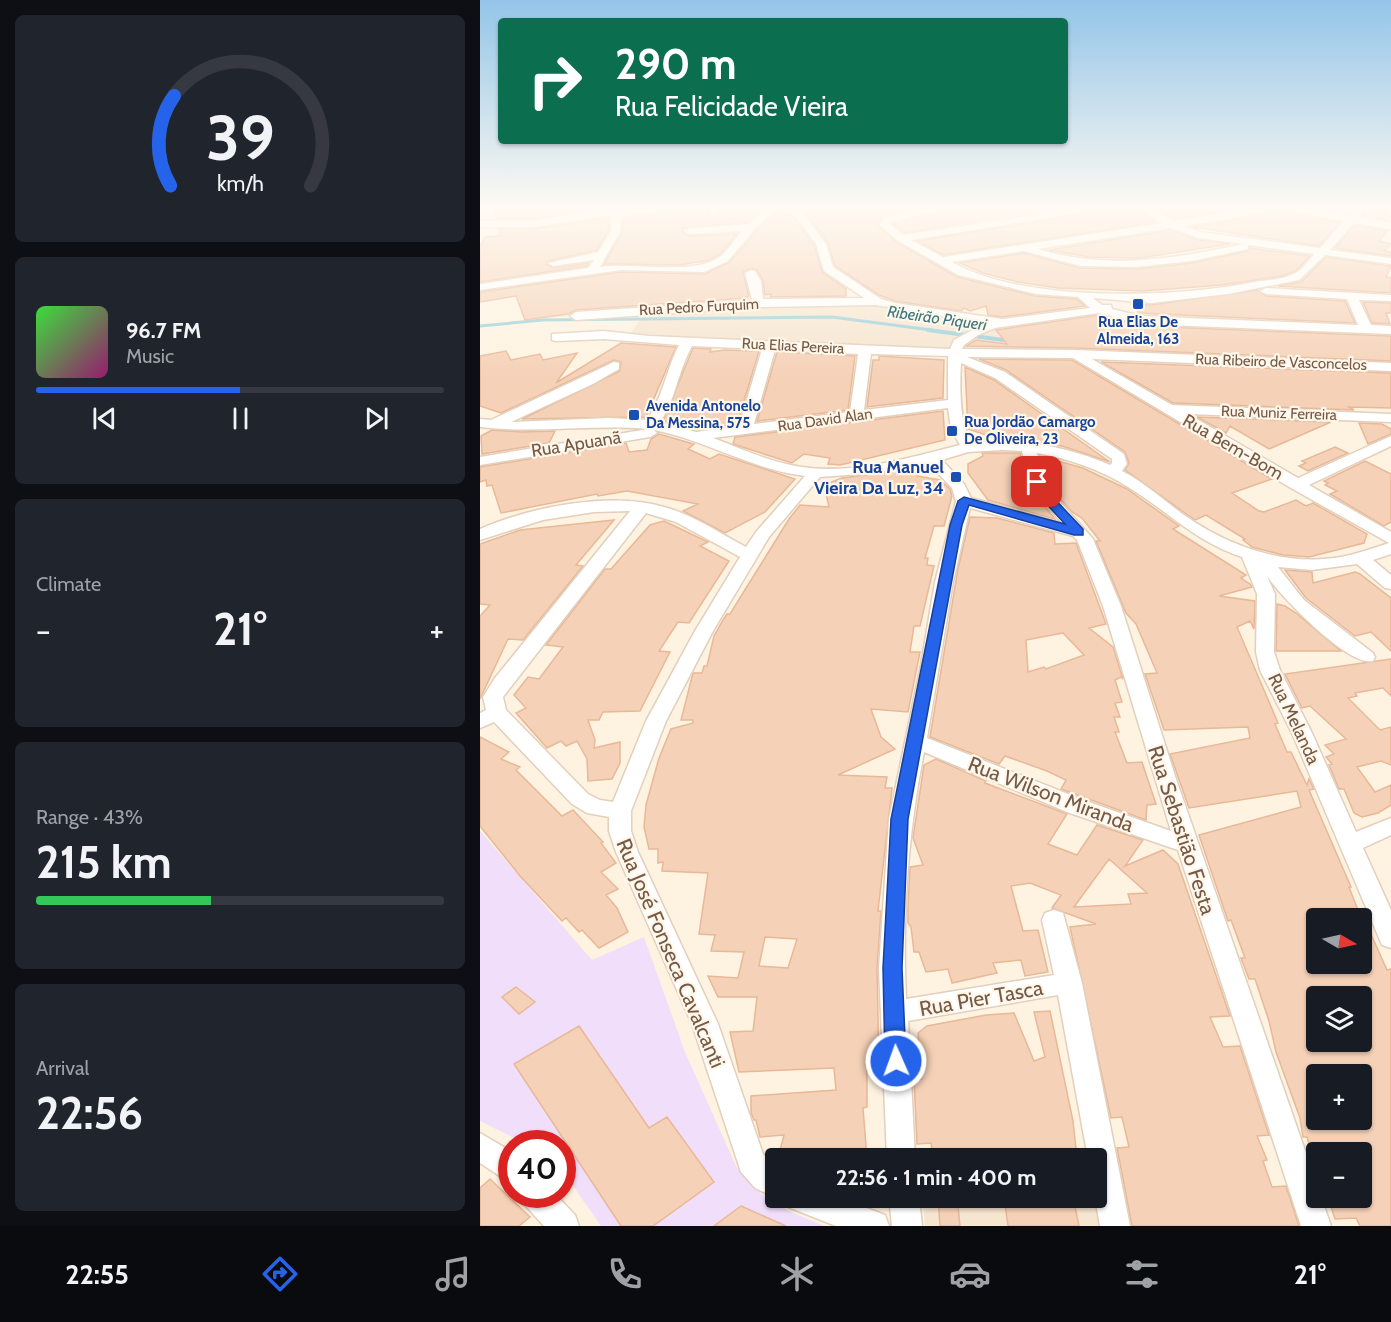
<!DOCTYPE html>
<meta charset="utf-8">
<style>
:root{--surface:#171b24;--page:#20242c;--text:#f1f3f6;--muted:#9ea1a6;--line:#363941;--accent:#2563eb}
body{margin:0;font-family:Cabin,sans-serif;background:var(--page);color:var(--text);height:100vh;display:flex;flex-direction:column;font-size:22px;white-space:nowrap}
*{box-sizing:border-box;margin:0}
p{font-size:20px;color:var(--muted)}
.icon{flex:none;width:33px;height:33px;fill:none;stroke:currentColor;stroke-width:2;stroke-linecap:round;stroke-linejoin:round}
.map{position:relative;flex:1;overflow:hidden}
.details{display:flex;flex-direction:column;gap:15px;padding:15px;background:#0d0f14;width:480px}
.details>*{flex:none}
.hud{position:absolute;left:18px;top:18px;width:570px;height:126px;border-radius:6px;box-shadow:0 2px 4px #0004;background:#0b6e4f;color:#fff;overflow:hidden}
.needle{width:39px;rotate:99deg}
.fabs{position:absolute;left:826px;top:908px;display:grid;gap:12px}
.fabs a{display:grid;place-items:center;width:66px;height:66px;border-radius:6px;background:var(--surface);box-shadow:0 2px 4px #0004;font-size:30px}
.speed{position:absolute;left:18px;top:1130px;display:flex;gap:12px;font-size:30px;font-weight:700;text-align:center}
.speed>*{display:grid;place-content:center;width:78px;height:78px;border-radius:50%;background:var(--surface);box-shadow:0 2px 4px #0004;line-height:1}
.speed .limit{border:9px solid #d22;background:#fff;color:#111}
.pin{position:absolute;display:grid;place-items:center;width:51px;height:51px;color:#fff;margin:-26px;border-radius:12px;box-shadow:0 3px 9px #0006}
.me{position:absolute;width:66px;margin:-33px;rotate:358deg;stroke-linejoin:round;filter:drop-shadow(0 0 4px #0008)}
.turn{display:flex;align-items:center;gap:21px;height:126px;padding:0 18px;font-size:27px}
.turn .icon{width:78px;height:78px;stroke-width:2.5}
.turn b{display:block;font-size:42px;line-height:51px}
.big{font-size:45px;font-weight:700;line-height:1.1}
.details .card{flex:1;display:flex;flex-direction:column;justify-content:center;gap:9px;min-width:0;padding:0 21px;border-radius:9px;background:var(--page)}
.details .dial{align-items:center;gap:0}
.dial svg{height:156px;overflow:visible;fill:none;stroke:var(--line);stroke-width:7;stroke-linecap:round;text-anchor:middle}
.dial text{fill:var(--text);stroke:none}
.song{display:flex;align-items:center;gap:18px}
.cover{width:72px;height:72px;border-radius:9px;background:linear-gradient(135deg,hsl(120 70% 55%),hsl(320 70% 35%))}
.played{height:6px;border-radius:3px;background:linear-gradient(90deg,var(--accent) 50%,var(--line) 50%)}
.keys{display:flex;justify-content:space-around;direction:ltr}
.heat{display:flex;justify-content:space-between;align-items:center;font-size:33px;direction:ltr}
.charge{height:9px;border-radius:4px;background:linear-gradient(90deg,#34c759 43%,var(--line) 0)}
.trip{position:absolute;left:285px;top:1148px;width:342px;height:60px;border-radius:6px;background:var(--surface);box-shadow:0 2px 4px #0004;font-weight:700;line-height:60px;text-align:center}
.menu{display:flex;height:96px;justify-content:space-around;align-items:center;background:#090b0e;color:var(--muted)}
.menu .icon{width:42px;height:42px}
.menu .current{color:var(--accent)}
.menu b{font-size:27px;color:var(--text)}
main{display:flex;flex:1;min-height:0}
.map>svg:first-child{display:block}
</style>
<main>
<section class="details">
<div class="card dial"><svg viewBox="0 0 100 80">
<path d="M14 69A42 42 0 1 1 86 69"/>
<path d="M14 69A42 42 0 0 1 16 23" stroke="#2563eb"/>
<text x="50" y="56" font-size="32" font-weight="700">39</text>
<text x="50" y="72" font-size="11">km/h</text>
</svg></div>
<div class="card">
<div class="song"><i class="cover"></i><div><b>96.7 FM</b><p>Music</p></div></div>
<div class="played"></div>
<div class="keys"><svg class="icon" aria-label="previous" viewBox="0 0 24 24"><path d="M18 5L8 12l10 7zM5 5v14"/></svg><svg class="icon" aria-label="pause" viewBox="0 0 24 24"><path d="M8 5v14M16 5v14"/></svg><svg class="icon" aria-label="next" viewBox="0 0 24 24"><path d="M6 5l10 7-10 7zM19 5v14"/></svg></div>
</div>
<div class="card"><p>Climate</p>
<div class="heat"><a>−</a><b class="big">21°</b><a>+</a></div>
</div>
<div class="card"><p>Range · 43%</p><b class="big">215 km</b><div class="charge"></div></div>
<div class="card"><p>Arrival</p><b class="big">22:56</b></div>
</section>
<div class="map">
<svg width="911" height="1226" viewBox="0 0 911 1226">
<rect width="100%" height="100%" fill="#fef3e1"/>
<path fill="#f6e5cf" d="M316,305H391L500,320L519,325L614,315L693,327L911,333V365L148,338L161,318L92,319Z
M443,1197H616L622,1226H445Z"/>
<path fill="#f0defa" d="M0,831L112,960L164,937L205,1052L256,1166L283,1196L307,1210L344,1226H121L91,1183L83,1175L82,1143H44L0,1121Z"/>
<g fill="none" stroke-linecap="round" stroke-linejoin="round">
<path stroke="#9acfda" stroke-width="3" d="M0,326L63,320L352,317L459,331"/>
<path stroke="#9acfda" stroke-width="4" d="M448,330L531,341"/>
</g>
<path fill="#f5d1b7" stroke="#e8b897" stroke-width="1.5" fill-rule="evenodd" d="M14,207H118L54,219H17Z
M211,207H228L226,213L233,217L243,207H285L267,222L203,228L202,232L209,236L257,234L240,254L229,260L200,265L124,264L142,233L143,218L204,212Z
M303,207H313L303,210L302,213L313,216L334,245L342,272L366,289V296L290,297L291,294L285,295L283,280L277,270L272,268L263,272L269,296L265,298L96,310L89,314L45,320L36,296L0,302V292L141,272L225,274L250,262L280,227Z
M352,207H445L404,215L398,225L416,242L477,277L555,296L597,299L605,306L522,317L508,315L506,306L490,311L484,308L481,311L415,301L399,295L355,266L348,243L327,214Z
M483,207H583L424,233L413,224Z
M647,207H655L676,222L463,255L438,241Z
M674,207H767L694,219Z
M886,207L909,210L904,215L910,216L907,220L882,215Z
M803,212L860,223L839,246L713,227Z
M129,218L128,231L117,250L68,261L66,264L73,268L109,263L107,266L0,282V246L5,237L20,236L19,229H54Z
M875,225L908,231L899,241L911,244L904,251L911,252V256L855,248Z
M691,230L718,240L750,244L660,258L609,257L569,250Z
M770,248L830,256L817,270L802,276L742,285L663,291L578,288L538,282L503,273L480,263L544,253L599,268L656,269L712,263L768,251Z
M846,257L911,266L906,277L911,278V293L798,286L821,282Z
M778,290L786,296L865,301L875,323L658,313V304L671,305Z
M883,302L911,303V313H906L910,324L892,323Z
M619,315L661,326L911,336V361L595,348L486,346L496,340L527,344L516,330Z
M141,343L196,347L166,417L42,419L140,371L141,362L134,360L21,413L0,406V356L26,351L31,360L60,354L63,360L97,353L76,383Z
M213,348L231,349L230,352L244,350L279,351L257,424L216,430L183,421Z
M297,352L375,356L368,410L277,421Z
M399,356L464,360L463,398L387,407L393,360H399Z
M499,359L592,360L792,479L752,493L779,511L784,512L816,500L826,506L833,503L887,534L884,543L829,557L803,555L772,547L763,540L765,539L726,515L715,520L705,513L645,470L649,463L645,452L526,370Z
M621,362L911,373V408L869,407L874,410L693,403Z
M485,367L514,380L630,462L582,446L518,439L488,429Z
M463,411L465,440L360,465L348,464L350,458L324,454L312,463L253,444L255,437Z
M717,417L851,422L789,449L750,426L746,433Z
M879,423L902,424L911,429V434L888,444Z
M12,430L42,432L75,431L69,443L2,454L1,436Z
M179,434L214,444L208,449L230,459L239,454L315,479L285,512L245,533L203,511L218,504L147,491L118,496L117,494L21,513L12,485L7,486L6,480L0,482V467L146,443L149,452L167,450L171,439Z
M855,447L868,453L828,471L819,466L826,463L822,461Z
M502,453H540L549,488L575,519L508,500L488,473V464L503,456Z
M560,456L603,468L647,489L699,526L693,529L766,575L761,578L770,584L772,587L739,596L775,601L774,629L770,621L757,627L798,723L795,724L807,752H811L827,785L829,779L834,789L829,790L871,887H869L881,918H837V963H882V914L907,970L911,969V1226H880L876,1218L855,1219L848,1197H882V1152H831L827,1137H823L820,1118L796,1052L789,1021L775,979H769L761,958H765L751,920L748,921L719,835L821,807L817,791L709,808L690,754L770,738L768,727L684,730L665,674L677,673L656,624L646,613L616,541H620L602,518L592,512L568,485ZM837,996H882V1041H837ZM837,1074H882V1119H837Z
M885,461L911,474V522L904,526L850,494L857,491L845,485L848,483L844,481Z
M431,469L441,471L437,476L460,480L470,489L472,496L464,526H454L445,558H448L447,565L454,566L440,626H434L430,652H440L428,712L391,709L401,737L415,749L358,775L407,777L405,788H412L398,911H401L397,968L399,1067L387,1068V1107L383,1108L387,1158H298L304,1135L280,1137L276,1120H274L271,1113V1096L356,1090L354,1068L259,1072L250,1032L273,1031L277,997H238L228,976L258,978L264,952L231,951L235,935L219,934L228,873L182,871L183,862L178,863V849H169L164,827L166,805L179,758L191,729L213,723V720H201L213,673H222L224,666H227L234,636L243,620L247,614H250L309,519L320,505L349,507L344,485L362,478ZM285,937L317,939L308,968L279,966Z
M490,517L517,518L574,533L575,544L596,543L626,624L609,628L633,647L643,679L641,677L635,680L642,702L635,703L640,717H634L639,732H635L647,763L662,762L676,804L667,805L666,820L581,789L586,780L567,771L525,756L519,764L450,737L478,569ZM583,633L604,655L566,669L564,667L548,672L546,640Z
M134,520L96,565L103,566L43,640L28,639L0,699V616L10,605L0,604V544L40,530Z
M184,521L228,542L220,546L249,561L209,623L198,622L179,651L190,652L160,711L123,712L119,720H108L115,740L114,748L140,742V763L132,779L108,781L107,759L97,741L86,746L81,741L67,748L36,713L46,708L34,695L48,677L59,679L83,647L66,645L125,569H131L170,525Z
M805,570L832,572L833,583L875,572L880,574L911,598V651L891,632L875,636L826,598Z
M797,604L805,606L816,613L861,651H796Z
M911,659V696L903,688L875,693L877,696L868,698L900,730L911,727V765L901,761L877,767L895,792L911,785V805L898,813L882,817L874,813L864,789H859L849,765L852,764L846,757L854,754L845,745L866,739L830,706L822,708L805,674Z
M0,737L29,752L21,759L40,767L36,770L82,816L93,810L123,842L121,843L136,863L121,872L138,889L126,895L137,908L148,932L119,948L102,930L99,932L86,918L82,921L40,876L0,826Z
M456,759L506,781L505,783L587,814L568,844L597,855L617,825L663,840L645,866L683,850L698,864L750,1016L730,1017L743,1047L760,1046L789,1135L777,1136L787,1160L783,1161L792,1187L806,1186L819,1226H652L637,1148L649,1147L642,1117L631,1118L590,927L616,924L572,908L581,895L550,883L531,886L543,931L558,930L568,972L545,976L541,960L513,963L517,973L472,983L468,969L446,972L439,952H434L431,927L428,923V907L430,867L443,865L433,838L444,765ZM629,859L667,893L648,894L651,904L594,907Z
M36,987L55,1002L39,1014L22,997Z
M570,1011L593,1121L597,1158H453L451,1143L437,1144L434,1080L442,1079L438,1033L447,1026L506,1015L534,1013L554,1061L565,1057L554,1012Z
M99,1026L169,1128L187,1117L234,1182L173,1226H141L34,1064Z
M10,1179L50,1217L39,1226H0V1188Z
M458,1197H477L480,1226H460Z
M524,1197H593L599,1226H528Z
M261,1206L306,1226H234Z"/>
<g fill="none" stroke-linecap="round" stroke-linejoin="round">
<g stroke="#e2cfbc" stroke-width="3">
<path id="minor" d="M132,207H142V210L209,207L204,210L141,216L140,232L120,267C153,262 216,276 241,256C249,249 255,239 262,231L209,234L204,231L205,229L268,224L289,207H301L278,225L248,261L224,272L141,270L0,290V284L108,268L114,260L73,266L68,263L118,252L130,232L131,215L54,227H0V221H54Z
M231,207H241L233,215L228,212Z
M322,207H350L323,213L346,244L353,267L401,299L415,303L522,319L610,308L598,297L556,294L478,275L417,240L400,225L404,217L458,207H481L412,221L410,224L423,235L610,207H636L431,240L463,257L682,223L657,207H669L694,221L783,207H821L869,216L874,207H884L879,217L911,223V229L874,223L850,250L911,258V264L845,255L819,280L748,294L671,303L613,298L622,305H631L632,309L661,316L878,325L867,299L786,294L780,291L786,288L911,295V301L879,300L891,325L911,326V334L661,324L619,313L515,328L498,335L484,345L482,349L595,350L911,363V371L612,359L692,405L911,414V422L708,414L818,478L911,436V446L829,485L911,532V554L893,560L911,575V589L905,588L877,564L832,570L798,567L824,600L893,653L895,657L893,661C869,667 801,597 787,576L795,594L794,652L800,670L832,733L876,832L911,818V835L883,848L911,910V948L902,945L899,938L812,733L780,670L776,652L777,594L762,557C714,541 689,512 648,487C620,469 589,459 557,453L566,486L613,539L641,606L696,779L837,1185V1197H841L851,1226H821L698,850L587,812L444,752C428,833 422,917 426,999L574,975L562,920L565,913L574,910L583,913L602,983L650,1226H620L615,1197L616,1158H608L578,995L428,1021L435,1158H407L399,968L409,819L441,665L455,582L476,501L472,488L449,464L394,473L340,477L289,537L233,631L186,721L151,811V831L158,852L238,1024L283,1154L296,1168V1197H299L296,1198L275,1188L261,1172L212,1024L136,852L129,831V817L107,813L92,804L14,722L0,728V713L6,710L3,697L15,678L150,511L114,512L63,520L0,540V529C50,507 131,491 184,507C214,515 239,533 266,547L276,532L325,476C272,470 226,440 174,430L177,433L170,437L0,465V457L168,429C112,424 56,434 0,427V419L11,420L134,362L139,363V369L113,384L31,422L129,418L167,420C183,397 186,370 199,345L124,339L76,341L72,340V334L124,331L169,336L470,349L474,340L505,323L396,305L278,307L96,320L90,316L96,312L272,300L265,273L271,270L275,271L281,281L283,299L384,298L344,271L336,244L314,214L304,212ZM803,210L864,221L840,248L720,232L704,226ZM691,228L718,238L763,244C695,259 625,270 558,249ZM768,245L834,254C828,261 821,272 811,275C800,280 786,280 775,282C695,298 543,303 472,262L544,251L600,266L656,267L712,261L768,249ZM212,346L282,349L259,426L216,432L180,422C196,399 198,371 212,346ZM295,350L378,354L370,412L274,424ZM391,354L468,356V400L384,410ZM487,357L593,358L811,488L909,543C893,548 877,554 861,557C809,566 756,549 713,521C688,505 668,484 642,471L647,464L644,454L525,372ZM481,363L515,378L632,459V463L630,465C589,447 540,437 495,443C478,431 480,383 481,363ZM468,408L471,429L480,445C427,458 371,476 316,466C287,461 260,448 233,438ZM522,450L542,451L551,487L582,523L491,498L484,484L462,460L488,452ZM490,508L593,536L597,540L623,606L691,831L603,800L447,738L473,582ZM166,513L196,522L260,557L215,631L166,721L133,802L120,800L108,794L26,710L23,697Z
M0,1133L32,1152V1184L0,1163Z
M40,1194H75L95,1215L99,1226H64L44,1204Z
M304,1197H357L405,1215L409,1226H356L308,1207Z
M409,1197H439L442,1226H412Z"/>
</g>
<use href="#minor" fill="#fff" fill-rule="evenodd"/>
</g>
<linearGradient id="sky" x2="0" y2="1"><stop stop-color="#93c5e8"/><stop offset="0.55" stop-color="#fffaf2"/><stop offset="1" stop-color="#fffaf2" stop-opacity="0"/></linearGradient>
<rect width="911" height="379" fill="url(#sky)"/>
<path fill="#2563eb" stroke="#184099" stroke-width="1.5" d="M557,479L561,480L569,493L603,529V535H594L489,505L482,525L428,819L422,968L426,1061L423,1067L416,1070L408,1067L405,1061L403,968L411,819L470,525L478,501L484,497L585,524L560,497L551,482Z"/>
<g fill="#1a4fb4" stroke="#fff7e9" stroke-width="2">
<rect x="652" y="298" width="12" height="12" rx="3"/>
<rect x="148" y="409" width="12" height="12" rx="3"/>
<rect x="466" y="425" width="12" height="12" rx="3"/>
<rect x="470" y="471" width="12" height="12" rx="3"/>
</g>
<g text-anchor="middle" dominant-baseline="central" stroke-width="4.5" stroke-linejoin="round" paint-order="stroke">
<g font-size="15" fill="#765946" stroke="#fff7e9">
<text transform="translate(219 307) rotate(-3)">Rua Pedro Furquim</text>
<text transform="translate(313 346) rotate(3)">Rua Elias Pereira</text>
<text transform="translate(801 362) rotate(2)">Rua Ribeiro de Vasconcelos</text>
<text transform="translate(799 413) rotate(2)">Rua Muniz Ferreira</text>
<text transform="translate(345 420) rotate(-8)">Rua David Alan</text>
</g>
<g font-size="15" font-weight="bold" fill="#164399" stroke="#fff7e9" text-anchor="start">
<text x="658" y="322" text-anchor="middle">Rua Elias De<tspan x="658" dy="17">Almeida, 163</tspan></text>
<text x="166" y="406">Avenida Antonelo<tspan x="166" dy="17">Da Messina, 575</tspan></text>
<text x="484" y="422">Rua Jordão Camargo<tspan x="484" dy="17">De Oliveira, 23</tspan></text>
</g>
<g font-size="16" font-style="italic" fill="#3c7784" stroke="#fff7e9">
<text transform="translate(457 318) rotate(8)">Ribeirão Piqueri</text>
</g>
<g font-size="18" fill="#765946" stroke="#fff7e9">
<text transform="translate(96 444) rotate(-9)">Rua Apuanã</text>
<text transform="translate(753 447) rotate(30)">Rua Bem-Bom</text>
<text transform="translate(814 719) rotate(65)">Rua Melanda</text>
</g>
<g font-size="18" font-weight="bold" fill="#164399" stroke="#fff7e9" text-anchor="end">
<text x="464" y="467">Rua Manuel<tspan x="464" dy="21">Vieira Da Luz, 34</tspan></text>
</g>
<g font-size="21" fill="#765946" stroke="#fff7e9">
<text transform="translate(571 794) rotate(21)">Rua Wilson Miranda</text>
<text transform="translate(702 830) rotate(72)">Rua Sebastião Festa</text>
<text transform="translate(191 953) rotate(67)">Rua José Fonseca Cavalcanti</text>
<text transform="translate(501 998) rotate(-10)">Rua Pier Tasca</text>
</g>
</g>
</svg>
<div class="fabs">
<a><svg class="needle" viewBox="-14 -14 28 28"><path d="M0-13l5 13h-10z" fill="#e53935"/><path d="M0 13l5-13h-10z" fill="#9ea1a6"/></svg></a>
<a><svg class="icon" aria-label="layers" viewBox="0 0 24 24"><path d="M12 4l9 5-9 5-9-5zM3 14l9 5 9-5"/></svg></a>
<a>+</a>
<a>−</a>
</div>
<div class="speed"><div class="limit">40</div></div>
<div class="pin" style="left:557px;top:482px;background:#d93025"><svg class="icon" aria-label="arrive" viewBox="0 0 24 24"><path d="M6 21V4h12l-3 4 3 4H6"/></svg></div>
<svg class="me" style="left:416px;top:1061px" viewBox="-20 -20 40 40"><circle r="17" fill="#2563eb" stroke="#fff" stroke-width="3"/><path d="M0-11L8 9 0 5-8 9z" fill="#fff"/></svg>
<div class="trip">22:56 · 1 min · 400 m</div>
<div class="hud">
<div class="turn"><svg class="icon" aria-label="right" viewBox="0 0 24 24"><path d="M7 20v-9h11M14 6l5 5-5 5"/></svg><div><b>290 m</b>Rua Felicidade Vieira</div></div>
</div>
</div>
</main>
<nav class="menu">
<b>22:55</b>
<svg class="icon current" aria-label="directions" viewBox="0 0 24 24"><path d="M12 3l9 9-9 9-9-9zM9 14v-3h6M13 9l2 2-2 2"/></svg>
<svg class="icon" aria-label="music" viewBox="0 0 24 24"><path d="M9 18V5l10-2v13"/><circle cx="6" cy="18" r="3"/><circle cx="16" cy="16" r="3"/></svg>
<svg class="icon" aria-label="phone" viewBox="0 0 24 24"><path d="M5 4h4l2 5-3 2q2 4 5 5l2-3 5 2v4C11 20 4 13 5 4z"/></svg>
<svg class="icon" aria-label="climate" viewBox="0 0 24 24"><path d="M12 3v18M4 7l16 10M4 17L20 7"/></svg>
<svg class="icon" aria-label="car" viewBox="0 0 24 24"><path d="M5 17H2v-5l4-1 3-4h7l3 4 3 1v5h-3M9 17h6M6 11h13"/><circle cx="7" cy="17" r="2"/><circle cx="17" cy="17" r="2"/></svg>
<svg class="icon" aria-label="filters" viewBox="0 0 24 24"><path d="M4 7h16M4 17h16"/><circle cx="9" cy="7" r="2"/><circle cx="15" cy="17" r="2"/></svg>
<b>21°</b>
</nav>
